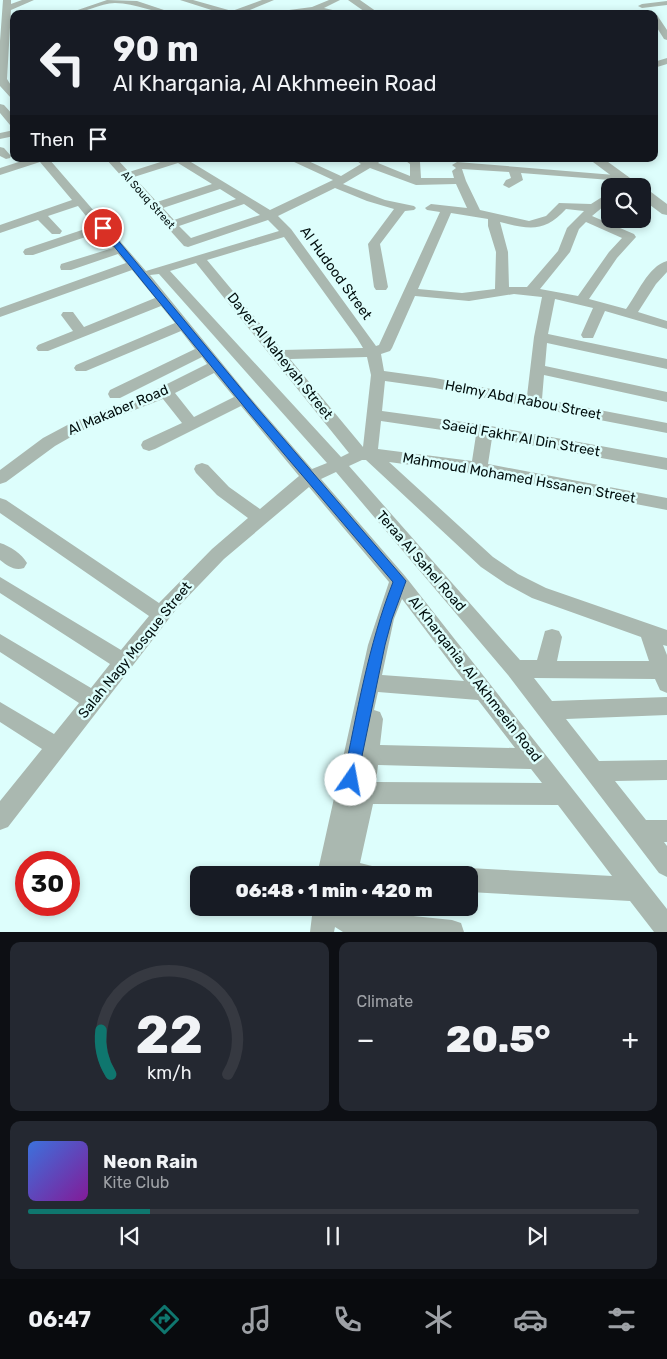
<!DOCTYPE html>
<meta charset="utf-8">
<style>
:root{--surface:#171b24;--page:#242831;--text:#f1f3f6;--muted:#9ea1a6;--line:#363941;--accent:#0f766e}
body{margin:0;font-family:Rubik,sans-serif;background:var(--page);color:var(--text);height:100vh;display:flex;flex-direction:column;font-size:19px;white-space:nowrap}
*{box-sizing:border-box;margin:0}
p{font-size:16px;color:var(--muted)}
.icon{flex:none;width:28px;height:28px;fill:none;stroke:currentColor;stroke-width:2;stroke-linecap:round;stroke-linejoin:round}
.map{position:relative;height:932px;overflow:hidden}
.sheet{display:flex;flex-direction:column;gap:10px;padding:10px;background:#0d0f14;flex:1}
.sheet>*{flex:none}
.guide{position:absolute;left:10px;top:10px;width:648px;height:152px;border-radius:10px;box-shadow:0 2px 8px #0003;background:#171b24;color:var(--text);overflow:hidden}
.buttons{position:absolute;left:601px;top:178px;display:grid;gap:10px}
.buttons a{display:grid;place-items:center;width:50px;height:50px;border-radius:10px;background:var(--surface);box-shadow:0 2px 8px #0003;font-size:25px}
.speed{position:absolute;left:15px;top:851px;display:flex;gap:10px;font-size:25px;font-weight:700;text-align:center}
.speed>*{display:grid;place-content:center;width:65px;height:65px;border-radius:50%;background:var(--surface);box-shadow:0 2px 8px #0003;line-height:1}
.speed .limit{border:8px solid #d22;background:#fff;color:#111}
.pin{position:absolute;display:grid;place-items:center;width:42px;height:42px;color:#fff;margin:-21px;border:2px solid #fff;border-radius:50%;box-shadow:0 1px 5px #0007}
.me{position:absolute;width:55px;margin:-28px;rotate:12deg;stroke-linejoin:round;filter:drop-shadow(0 0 4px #0008)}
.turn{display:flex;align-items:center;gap:18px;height:105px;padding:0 20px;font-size:22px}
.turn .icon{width:65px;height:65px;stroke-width:2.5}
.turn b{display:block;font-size:35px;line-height:42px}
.then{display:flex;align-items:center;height:48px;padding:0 20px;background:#0003;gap:10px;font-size:19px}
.big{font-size:38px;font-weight:800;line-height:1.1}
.sheet .widget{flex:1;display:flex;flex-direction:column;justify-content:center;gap:8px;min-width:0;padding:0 18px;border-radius:10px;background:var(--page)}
.sheet .dial{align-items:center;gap:0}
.dial svg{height:130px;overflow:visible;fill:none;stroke:var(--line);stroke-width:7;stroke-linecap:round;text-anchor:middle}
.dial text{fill:var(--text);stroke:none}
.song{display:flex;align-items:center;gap:15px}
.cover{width:60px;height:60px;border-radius:8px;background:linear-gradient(135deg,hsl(220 70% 55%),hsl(290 70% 35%))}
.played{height:5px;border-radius:2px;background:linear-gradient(90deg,var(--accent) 20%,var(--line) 20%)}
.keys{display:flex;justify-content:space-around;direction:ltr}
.heat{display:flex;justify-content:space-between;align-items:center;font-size:28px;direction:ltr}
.sheet .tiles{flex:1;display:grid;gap:10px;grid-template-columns:1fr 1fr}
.widget:last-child{grid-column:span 2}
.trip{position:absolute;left:190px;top:866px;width:288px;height:50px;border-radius:10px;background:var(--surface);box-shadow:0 2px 8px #0003;font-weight:800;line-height:50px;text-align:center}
.dock{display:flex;height:80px;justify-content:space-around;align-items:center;background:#090b0e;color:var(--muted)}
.dock .icon{width:35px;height:35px}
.dock .active{color:var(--accent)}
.dock b{font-size:22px;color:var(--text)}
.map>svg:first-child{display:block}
</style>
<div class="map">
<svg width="667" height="932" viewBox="0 0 667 932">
<rect width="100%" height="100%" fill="#ddfefc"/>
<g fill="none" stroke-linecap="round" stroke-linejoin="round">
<path fill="#aab8b0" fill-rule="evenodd" d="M3,0H11V4L22,0H34L11,10L7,79L14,90V99L11,98L0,86V41Z
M107,0L137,1L176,14C155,14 136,3 115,3C100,3 84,14 66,14Z
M180,0H193L232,11L262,0H274L240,14H224Z
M329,0H340L324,8L350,14L315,11L270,14L274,12L312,7Z
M667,1V5L642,8L638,6L642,4Z
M654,14L657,15L667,30V40L664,39L654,23Z
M667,58V64L654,68V62Z
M0,104L4,105L14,116V126L10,125L0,113Z
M14,130V136L0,139V133Z
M0,147L4,148L11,156L10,158L6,159L0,156Z
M28,159H49L146,271L279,231L268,220L188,247L184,246L106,159H117L129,172L170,159H186L270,210L333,180L292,161L291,159H304L341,176L361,164L357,161L358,159H383L378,163L410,176V164L403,159H417L420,162L421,178H454L452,171L456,168L452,165L457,162L627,176L629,178L623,181L521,173L523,180L509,188L503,185L506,180L511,178L509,172L462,169L466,181L480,210L529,221L546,216L559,203L591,204L610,192V201L592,216L634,234L636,237L617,258L589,299L626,309C637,295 648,266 667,261V272L656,284L638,312L667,321V329L605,311L593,338H583L581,335L593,308L555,299L548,334L667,359V369L547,343L545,366L667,392V402L544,375L542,399L667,423V433L435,388L385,381L382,411L485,425L667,458V470L492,438L488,464L667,498V510L479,474L389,462L493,557L518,574L546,588L667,630V646L663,645L667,655V693L660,690L655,679L534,678L552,701L667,697V715L566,719L599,761L667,760V780L615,781L646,820H667V842H664L667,846V877L659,873L508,675L336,472L321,479L405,576L667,909V932H654L630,901L469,892V875H459L461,872L469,868L612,876L558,805L373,804L360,863L376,867L380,875H317L368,645L389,582L309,487L224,559L178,607L8,827L0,830V801L42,749L0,722V702L54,734L79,703L0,652V634L91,688L110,664L0,593V577L121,650L149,616L0,513V498L6,500L159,603L212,549L248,518L217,495L196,473L194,469L196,465L202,463L208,465L229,487L260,509L299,476L241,406L155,449L149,451L143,449L141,445L143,441L182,423L163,399L83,430L55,446L6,482L0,484V470L43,438L73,422L143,396L207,364L202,357L120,398H110L108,394L110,390L195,349L181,331L86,371H76L74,368L76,365L175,323L161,306L48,351H38L36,348L38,345L73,331L61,315L63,312H73L84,327L155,298L132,270L0,317V308L126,263L118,254L71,270H61L60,267L61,264L113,248L100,232L33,255H25L23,252L25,249L94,226L78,206L48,216L62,231L60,234H52L38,220L0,233V225L72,200L40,162L0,175V168ZM178,163L212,184L157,202L134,177ZM370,168L416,185L456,184L467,208L431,204L425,208L427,210L440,212L379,345L376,346L291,229L278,216L335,188L367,201L394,209L368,244L374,287L376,290H386L388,287L380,244L405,211L414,210L416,208L414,206L385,200L343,184ZM220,189L236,199L174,220L163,208ZM244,204L260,215L191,238L179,226ZM566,209L584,211L567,228L558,251L527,287H509L508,252L500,222C529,229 544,233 566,209ZM451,213L488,219V226L496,252L495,289L462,293L418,289ZM586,222L622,238L609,252L578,296L540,289L570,252L579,229ZM284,237L357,338L363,348L282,350L207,260ZM196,263L349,453L341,457L170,271ZM159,274L327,463L312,469L248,395L150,275ZM514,294L542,297L534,337L527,396L435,378L384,371L381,354L390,351L392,348L415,296L469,301ZM367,357L371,375L363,447L290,359ZM214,373L234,397L194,417L175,393ZM381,421L476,435L472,461L378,449ZM362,460H366L481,567L506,584L532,598L641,637L649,661H557L562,637L559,631L552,629L545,631L537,660H520L349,466ZM402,599L464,681L382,675L394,619ZM378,692L478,700L515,748L380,745L383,719L380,712L374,710ZM378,765L531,769L542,783L376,782Z
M0,543C10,546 22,554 27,563L24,568C14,571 8,566 0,560Z
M313,908H355V910L452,920L461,923L464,932H343L335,927L334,932H310Z"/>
<path fill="#aab8b0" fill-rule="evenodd" d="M348,0H360L380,14H368Z
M589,159H604L641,186H625Z
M642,188L647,189L667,204V215L662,214L642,199Z"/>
</g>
<path fill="#1a73e8" stroke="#114b97" d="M100,226H106L258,409L406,581L392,619L385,645L356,785L351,787L345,785L343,780C357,713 368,646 393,582L250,414L100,229Z"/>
<g text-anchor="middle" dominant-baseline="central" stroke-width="5" stroke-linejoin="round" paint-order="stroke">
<g font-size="11" fill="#020f0e" stroke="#ddfefc">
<text transform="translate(148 200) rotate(48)">Al Souq Street</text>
</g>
<g font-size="14" fill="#020f0e" stroke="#ddfefc">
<text transform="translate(336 273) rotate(54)">Al Hudood Street</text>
<text transform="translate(280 356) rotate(51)">Dayer Al Naheyah Street</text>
<text transform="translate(523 400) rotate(11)">Helmy Abd Rabou Street</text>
<text transform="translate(118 410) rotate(-23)">Al Makaber Road</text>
<text transform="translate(521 438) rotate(10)">Saeid Fakhr Al Din Street</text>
<text transform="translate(519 478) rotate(10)">Mahmoud Mohamed Hssanen Street</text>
<text transform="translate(421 561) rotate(49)">Teraa Al Sahel Road</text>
<text transform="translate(135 650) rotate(-51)">Salah Nagy Mosque Street</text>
<text transform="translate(475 679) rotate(52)">Al Kharqania, Al Akhmeein Road</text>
</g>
</g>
</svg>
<div class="buttons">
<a><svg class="icon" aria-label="search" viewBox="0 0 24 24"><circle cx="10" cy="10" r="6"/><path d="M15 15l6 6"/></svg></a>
</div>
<div class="speed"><div class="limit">30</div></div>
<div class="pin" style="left:103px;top:228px;background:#d93025"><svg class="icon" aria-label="arrive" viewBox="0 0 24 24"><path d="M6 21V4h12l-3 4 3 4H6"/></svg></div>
<svg class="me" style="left:351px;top:780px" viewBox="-20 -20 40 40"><circle r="19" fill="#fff"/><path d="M0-13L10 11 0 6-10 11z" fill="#1a73e8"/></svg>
<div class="trip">06:48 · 1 min · 420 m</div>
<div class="guide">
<div class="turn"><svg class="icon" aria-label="left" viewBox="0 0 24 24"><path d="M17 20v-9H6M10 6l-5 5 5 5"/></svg><div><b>90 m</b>Al Kharqania, Al Akhmeein Road</div></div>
<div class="then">Then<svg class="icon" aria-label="arrive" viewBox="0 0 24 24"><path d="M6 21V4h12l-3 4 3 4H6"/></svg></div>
</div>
</div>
<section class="sheet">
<div class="tiles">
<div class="widget dial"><svg viewBox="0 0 100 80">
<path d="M14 69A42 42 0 1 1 86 69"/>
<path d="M14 69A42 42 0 0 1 8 42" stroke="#0f766e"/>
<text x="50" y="56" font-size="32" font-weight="700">22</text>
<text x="50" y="72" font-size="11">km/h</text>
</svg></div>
<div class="widget"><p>Climate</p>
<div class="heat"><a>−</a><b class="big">20.5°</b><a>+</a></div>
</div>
<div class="widget">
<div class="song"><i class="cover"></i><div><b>Neon Rain</b><p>Kite Club</p></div></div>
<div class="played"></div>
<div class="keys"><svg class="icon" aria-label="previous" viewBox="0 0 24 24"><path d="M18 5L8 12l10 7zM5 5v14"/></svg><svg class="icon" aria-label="pause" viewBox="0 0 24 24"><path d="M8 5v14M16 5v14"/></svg><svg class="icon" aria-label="next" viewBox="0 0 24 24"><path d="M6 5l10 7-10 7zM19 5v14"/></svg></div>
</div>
</div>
</section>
<nav class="dock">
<b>06:47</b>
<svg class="icon active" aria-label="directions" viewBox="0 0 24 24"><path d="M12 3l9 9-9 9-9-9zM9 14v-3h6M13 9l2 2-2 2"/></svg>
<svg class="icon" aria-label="music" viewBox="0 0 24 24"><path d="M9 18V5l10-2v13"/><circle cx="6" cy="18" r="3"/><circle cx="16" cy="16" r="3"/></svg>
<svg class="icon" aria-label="phone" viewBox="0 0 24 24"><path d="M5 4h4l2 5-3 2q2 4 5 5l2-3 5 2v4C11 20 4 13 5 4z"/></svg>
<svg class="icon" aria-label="climate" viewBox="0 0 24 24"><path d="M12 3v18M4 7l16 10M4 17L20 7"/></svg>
<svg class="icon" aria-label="car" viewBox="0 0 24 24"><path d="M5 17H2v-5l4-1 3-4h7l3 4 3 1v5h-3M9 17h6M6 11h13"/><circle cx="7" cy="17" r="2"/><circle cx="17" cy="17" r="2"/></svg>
<svg class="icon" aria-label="filters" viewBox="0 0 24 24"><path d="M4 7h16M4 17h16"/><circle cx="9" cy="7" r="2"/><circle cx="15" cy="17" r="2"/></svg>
</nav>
